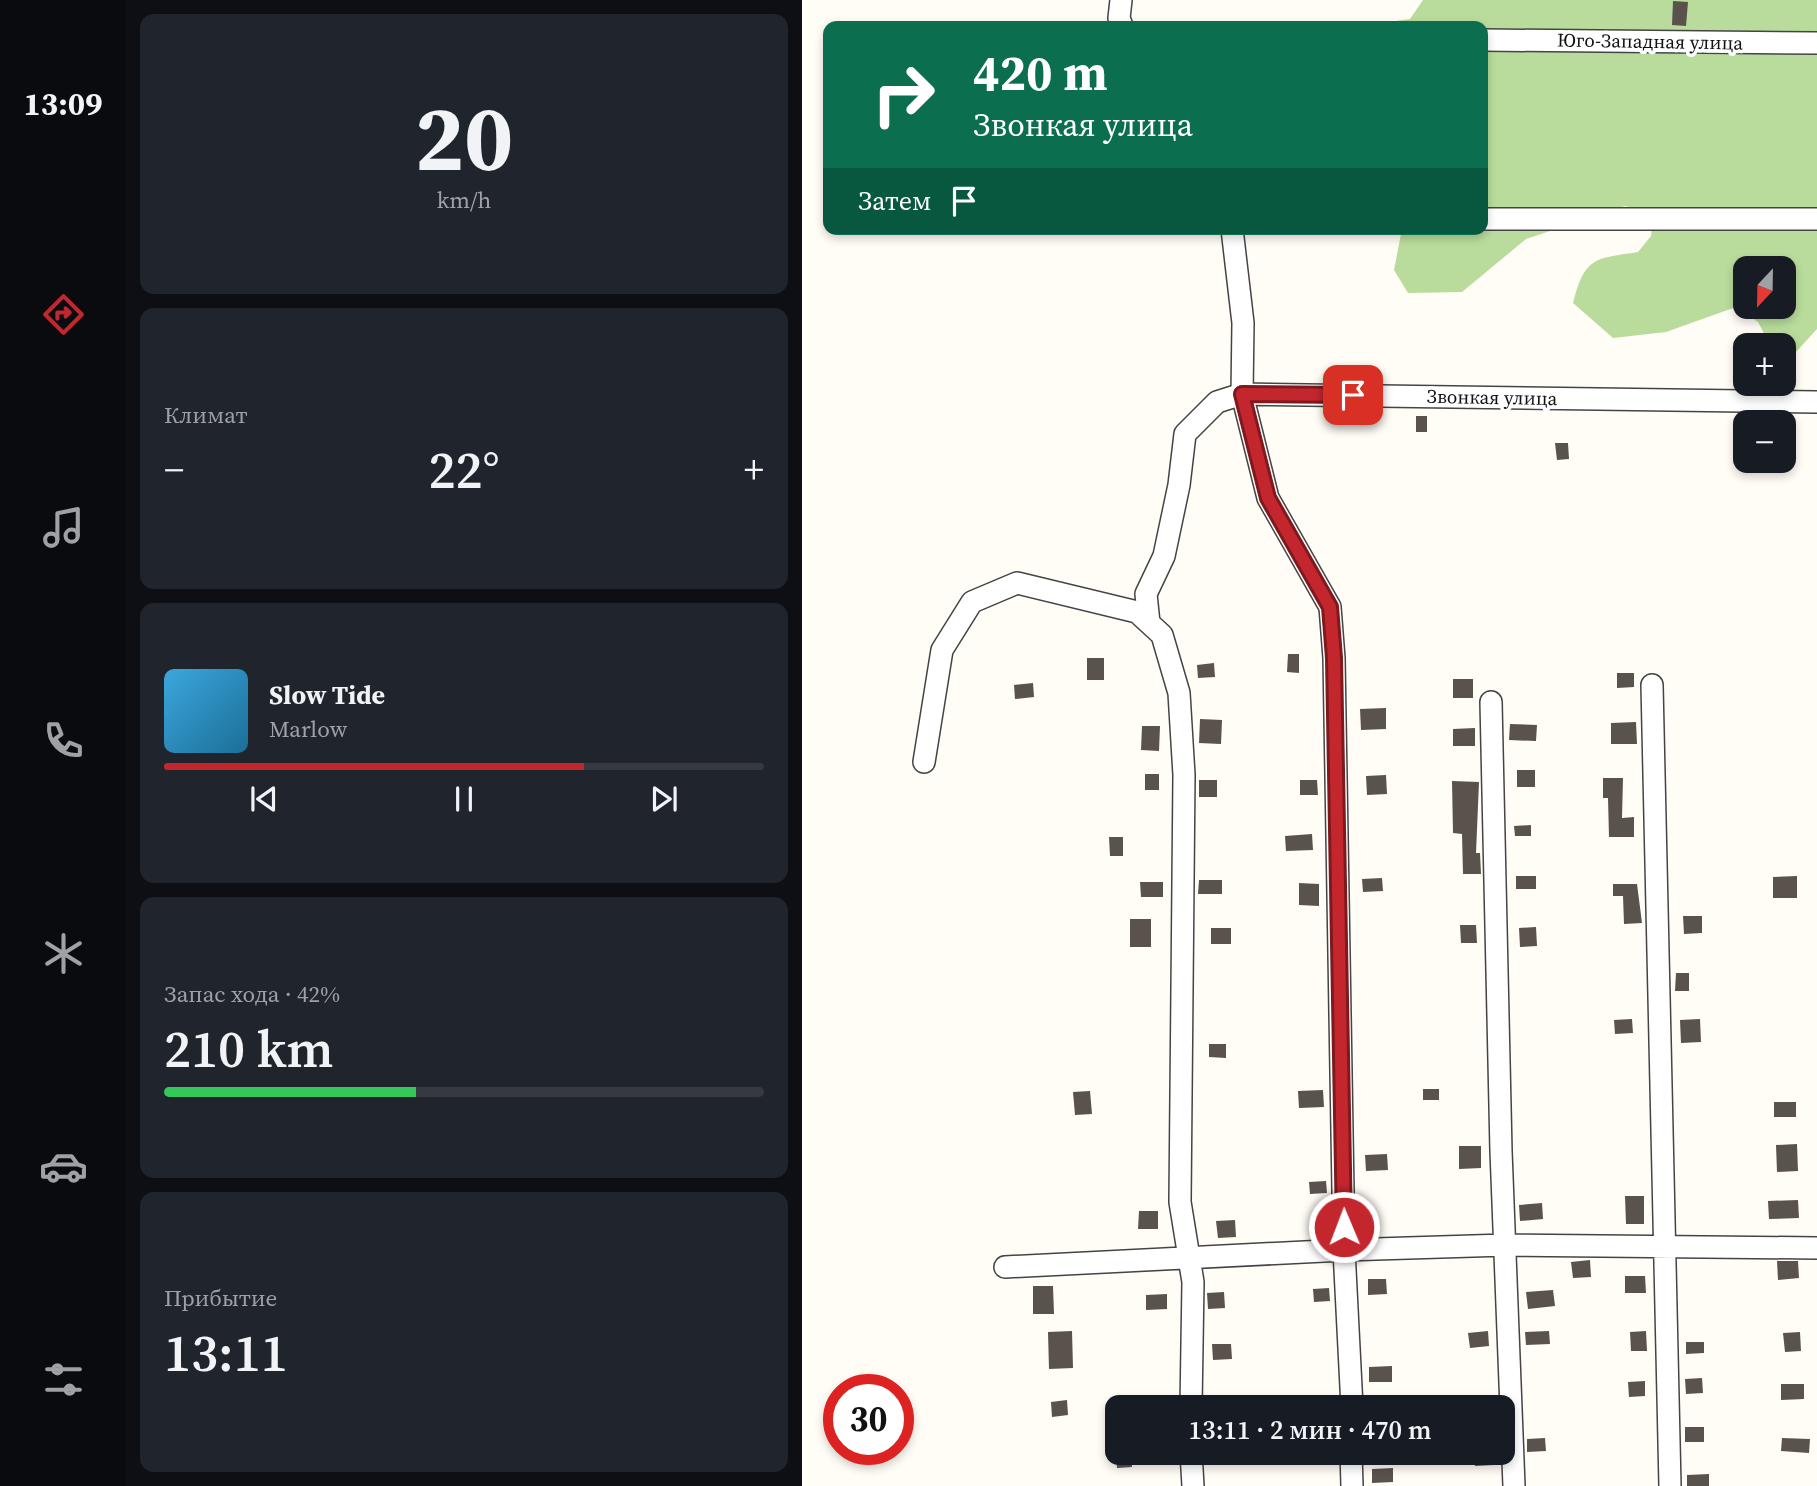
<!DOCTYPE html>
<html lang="ru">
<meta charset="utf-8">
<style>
:root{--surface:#171b24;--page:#20242c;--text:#f1f3f6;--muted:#9ea1a6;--line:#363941;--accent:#c4262e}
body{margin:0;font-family:"Source Serif 4",serif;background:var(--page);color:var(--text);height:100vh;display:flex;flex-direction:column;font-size:26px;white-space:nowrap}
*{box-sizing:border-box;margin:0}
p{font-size:23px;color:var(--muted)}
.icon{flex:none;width:38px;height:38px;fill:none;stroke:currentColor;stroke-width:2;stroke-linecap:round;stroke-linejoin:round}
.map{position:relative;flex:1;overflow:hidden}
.side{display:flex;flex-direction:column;gap:14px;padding:14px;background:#0d0f14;width:676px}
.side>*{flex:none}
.top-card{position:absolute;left:21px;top:21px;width:665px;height:214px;border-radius:14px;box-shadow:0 4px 10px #0003;background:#0b6e4f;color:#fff;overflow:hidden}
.needle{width:46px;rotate:202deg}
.buttons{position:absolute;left:931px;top:256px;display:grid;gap:14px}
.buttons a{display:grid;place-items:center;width:63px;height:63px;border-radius:14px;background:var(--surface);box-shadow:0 4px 10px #0003;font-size:35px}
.speed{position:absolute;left:21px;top:1374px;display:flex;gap:14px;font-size:35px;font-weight:700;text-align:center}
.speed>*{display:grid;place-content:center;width:91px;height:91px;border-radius:50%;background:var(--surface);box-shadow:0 4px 10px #0003;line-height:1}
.speed .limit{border:10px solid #d22;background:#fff;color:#111}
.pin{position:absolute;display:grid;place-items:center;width:60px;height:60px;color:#fff;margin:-30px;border-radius:14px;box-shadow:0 4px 10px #0006}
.me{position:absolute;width:77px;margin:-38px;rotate:359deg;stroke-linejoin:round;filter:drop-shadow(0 0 5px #0008)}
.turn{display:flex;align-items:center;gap:24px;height:147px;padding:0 35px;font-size:32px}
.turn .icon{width:91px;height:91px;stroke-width:2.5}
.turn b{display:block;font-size:49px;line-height:60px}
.then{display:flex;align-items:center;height:66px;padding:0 35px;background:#0003;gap:14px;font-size:26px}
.big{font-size:52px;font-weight:600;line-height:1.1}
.side .card{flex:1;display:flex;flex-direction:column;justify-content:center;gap:10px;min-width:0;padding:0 24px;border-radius:14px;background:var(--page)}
.side .dial{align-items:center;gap:0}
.dial b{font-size:91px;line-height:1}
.song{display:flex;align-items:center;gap:21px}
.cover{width:84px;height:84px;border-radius:10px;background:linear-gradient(135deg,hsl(200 70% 55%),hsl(200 70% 35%))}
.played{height:7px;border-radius:4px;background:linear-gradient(90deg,var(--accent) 70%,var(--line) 70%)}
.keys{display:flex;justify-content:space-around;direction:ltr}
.heat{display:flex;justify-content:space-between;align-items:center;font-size:38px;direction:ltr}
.charge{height:10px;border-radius:5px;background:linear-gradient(90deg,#34c759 42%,var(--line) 0)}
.trip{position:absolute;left:303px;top:1395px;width:410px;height:70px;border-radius:14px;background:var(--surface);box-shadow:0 4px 10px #0003;font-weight:600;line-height:70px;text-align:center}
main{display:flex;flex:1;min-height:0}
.tabs{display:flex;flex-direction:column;width:126px;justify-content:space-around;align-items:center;background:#090b0e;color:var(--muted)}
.tabs .icon{width:49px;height:49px}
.tabs .current{color:var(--accent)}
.tabs b{font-size:32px;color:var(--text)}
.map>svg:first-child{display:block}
</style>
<main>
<nav class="tabs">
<b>13:09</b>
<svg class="icon current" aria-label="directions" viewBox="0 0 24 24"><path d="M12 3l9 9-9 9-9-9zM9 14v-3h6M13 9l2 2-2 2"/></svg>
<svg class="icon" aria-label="music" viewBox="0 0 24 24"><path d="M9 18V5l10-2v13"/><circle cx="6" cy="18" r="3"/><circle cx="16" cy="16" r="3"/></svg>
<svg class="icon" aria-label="phone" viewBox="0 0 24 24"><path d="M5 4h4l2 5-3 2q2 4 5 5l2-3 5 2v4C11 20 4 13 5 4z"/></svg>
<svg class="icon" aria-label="climate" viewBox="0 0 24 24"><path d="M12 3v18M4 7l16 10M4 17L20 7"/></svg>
<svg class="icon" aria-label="car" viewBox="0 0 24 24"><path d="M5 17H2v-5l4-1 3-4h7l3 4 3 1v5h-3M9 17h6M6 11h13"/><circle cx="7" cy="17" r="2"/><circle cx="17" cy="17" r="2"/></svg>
<svg class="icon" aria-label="filters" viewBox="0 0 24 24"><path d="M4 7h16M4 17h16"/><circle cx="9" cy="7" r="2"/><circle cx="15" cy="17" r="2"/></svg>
</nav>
<section class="side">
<div class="card dial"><b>20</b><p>km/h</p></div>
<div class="card"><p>Климат</p>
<div class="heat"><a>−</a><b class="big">22°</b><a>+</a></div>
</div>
<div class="card">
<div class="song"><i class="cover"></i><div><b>Slow Tide</b><p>Marlow</p></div></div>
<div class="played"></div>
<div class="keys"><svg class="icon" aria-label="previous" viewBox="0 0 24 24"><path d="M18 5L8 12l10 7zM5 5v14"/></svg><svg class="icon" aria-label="pause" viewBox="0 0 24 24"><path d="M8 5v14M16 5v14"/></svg><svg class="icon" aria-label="next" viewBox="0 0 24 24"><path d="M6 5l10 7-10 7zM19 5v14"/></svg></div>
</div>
<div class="card"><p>Запас хода · 42%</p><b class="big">210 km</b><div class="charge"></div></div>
<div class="card"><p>Прибытие</p><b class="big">13:11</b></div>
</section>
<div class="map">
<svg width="1016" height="1486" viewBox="0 0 1016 1486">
<rect width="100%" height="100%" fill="#fffdf5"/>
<path fill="#b9dc9c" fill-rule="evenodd" d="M621,0H1015V329L993,353H982V345H968L956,322L934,307L864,332L811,338L771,303C783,256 793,259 836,252L849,236L851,215L823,206L724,239L660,292L606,293L592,270L600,229H681V26H578L580,23L608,19ZM943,268H982V306H943Z"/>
<path fill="#5a524d" d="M871,1L886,2L884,26L870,25Z
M614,416H625V432H614Z
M753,443H766L767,459L755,460Z
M486,654H497V673L485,672Z
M285,658H302V680H285Z
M412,663L413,677L396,678L395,665Z
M815,673H832V687L815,688Z
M651,679H671V698H651Z
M231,683L232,697L213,699L212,685Z
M584,708V729L559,730L558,709Z
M398,719L420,720L419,744L397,743Z
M834,722L835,744H809V723Z
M708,724L735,725L734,741L707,740Z
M340,726H358L357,751L339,750Z
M673,728V746H651V729Z
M715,770H733V787H715Z
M343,774H357V790H343Z
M584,775L585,794L565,795L564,776Z
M801,778H821L820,818L832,817V837H807L806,798H801Z
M397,780H415V797H397Z
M498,780H515L516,795H498Z
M650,781L677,782L674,853H678L679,874H661L660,834L651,833Z
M729,825V836H713L712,826Z
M510,834L511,850L484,851L483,836Z
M307,837H321V856H308Z
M714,876H734V889H714Z
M995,876V898H971V877Z
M580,878L581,891L561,892L560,879Z
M397,880H420V894H396Z
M338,882H361V897H339Z
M497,883L517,884V906L497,905Z
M811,884H835L840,923L822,924L821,896H811Z
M881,916H900V933L882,934Z
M328,919H349V947H328Z
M658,925H674L675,943H659Z
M734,927L735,946L718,947L717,928Z
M409,928H429V944H409Z
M874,973H887V991H873Z
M830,1019L831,1033L813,1034L812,1020Z
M898,1019L899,1042L879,1043L878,1020Z
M407,1044H424V1058L407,1057Z
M621,1089H637V1100H621Z
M521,1090L522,1107L497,1108L496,1091Z
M288,1091L290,1114L273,1115L271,1092Z
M972,1102H994V1117H972Z
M995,1144L996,1171L975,1172L974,1145Z
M657,1146H679V1168L657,1169Z
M585,1154L586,1170L564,1171L563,1155Z
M524,1181L525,1193L508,1194L507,1182Z
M823,1196H842V1224H824Z
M996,1200L997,1218L967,1219L966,1201Z
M740,1203L741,1219L718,1221L717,1205Z
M337,1211H356V1229H336Z
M433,1220L434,1237L416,1238L414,1221Z
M788,1260L789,1277L771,1278L769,1262Z
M975,1261H996L997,1278L976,1280Z
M823,1276H843L844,1293H823Z
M566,1279H584L585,1294L566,1295Z
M231,1286H251L252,1314H231Z
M527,1288L528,1301L512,1302L511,1289Z
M751,1290L753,1306L726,1309L724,1292Z
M422,1292L423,1308L406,1309L405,1293Z
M365,1294V1309L344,1310V1295Z
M270,1331L271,1368L247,1369L246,1332Z
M686,1331L687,1346L668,1348L666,1333Z
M747,1331L748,1344L724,1345L723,1332Z
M844,1331L845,1351H829L828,1332Z
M998,1332L999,1351L983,1352L981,1333Z
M884,1342H902V1353L884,1354Z
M410,1344H429L430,1359L411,1360Z
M590,1366V1382H567V1367Z
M900,1378L901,1393L884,1394L883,1379Z
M843,1381V1396L827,1397L826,1382Z
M979,1384H1002V1399L979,1400Z
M412,1396H437V1407H412Z
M265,1400L266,1415L250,1417L249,1402Z
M883,1427H902V1442H883Z
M743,1438L744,1451L725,1452V1439Z
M980,1438L1008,1439L1007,1453L979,1451Z
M329,1452L330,1467L315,1468L314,1453Z
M417,1452H436V1465H417Z
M672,1452H691L692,1465L673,1466Z
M591,1468V1482L570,1483V1469Z
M907,1474V1486H885V1475Z"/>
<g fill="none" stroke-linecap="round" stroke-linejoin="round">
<g stroke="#444" stroke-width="24">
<path id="minor" d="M319,0L317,18L320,26
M681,40L1016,43
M681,219H1016
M347,623L344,594L362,556L377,485L383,434L415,402L440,394L441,323L430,229
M850,685L868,1486
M689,702L699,1151L712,1486
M122,762L140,650L170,602L215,583L335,612L360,635L377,693L382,775L378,1202L391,1282L389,1407
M203,1267L542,1250L703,1245L1016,1248
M550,1407L542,1250L532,658L528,607L466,498L440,394L1016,402
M389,1452L391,1486
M549,1452L550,1486"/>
</g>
<use href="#minor" stroke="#fff" stroke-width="21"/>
</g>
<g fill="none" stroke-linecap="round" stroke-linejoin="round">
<g stroke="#7f191e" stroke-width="18">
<path id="route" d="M542,1227L532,658L528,607L466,498L440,394L551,395"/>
</g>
<use href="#route" stroke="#c4262e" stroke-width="12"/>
</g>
<g text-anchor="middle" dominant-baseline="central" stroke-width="7" stroke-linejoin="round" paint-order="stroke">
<g font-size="19" fill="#111" stroke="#fff">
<text transform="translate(848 41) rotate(1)">Юго-Западная улица</text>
<text transform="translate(690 397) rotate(1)">Звонкая улица</text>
</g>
</g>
</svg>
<div class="buttons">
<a><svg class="needle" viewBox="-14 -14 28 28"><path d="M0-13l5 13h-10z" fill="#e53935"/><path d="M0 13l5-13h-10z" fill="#9ea1a6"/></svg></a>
<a>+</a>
<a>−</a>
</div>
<div class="speed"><div class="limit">30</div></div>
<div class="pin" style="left:551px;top:395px;background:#d93025"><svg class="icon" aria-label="arrive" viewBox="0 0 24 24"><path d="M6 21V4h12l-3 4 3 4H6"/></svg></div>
<svg class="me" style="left:542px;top:1227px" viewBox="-20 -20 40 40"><circle r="17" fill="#c4262e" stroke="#fff" stroke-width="3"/><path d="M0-11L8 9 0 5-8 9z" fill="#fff"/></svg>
<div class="trip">13:11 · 2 мин · 470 m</div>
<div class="top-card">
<div class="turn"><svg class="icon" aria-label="right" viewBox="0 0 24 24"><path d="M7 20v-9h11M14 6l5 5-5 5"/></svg><div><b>420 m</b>Звонкая улица</div></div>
<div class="then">Затем<svg class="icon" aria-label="arrive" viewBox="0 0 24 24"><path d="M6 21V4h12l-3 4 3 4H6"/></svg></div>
</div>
</div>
</main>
